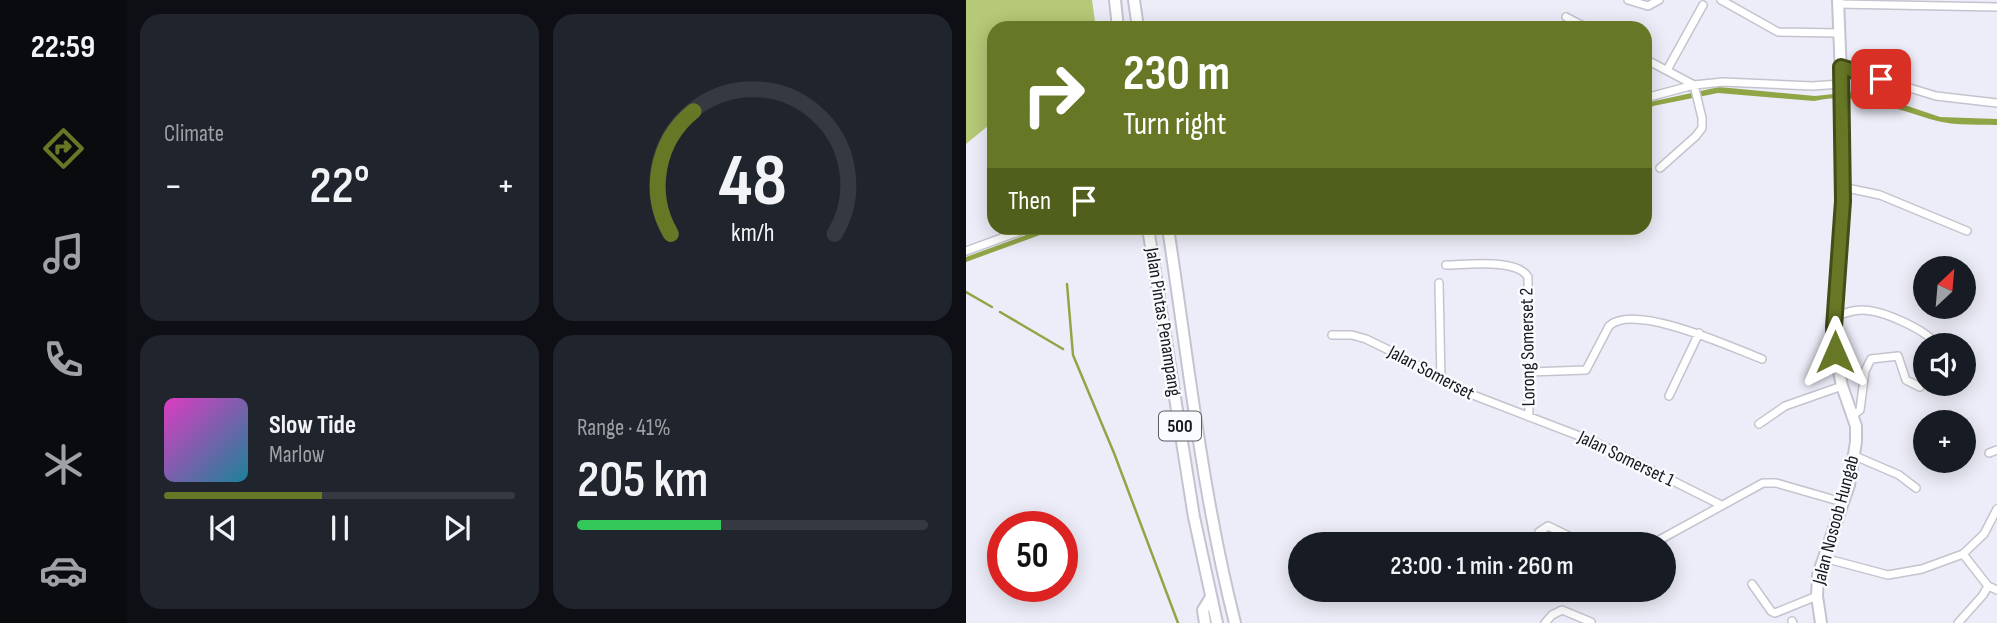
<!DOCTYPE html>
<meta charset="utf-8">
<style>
:root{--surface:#171b24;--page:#20242c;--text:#f1f3f6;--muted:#9ea1a6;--line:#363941;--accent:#667725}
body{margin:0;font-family:"Sofia Sans Condensed",sans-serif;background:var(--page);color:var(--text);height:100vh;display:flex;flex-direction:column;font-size:26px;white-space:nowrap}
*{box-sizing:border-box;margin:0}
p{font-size:23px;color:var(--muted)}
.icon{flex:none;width:38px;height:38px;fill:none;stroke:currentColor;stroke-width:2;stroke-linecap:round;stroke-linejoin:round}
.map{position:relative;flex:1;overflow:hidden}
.sheet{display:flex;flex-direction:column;gap:14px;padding:14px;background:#0d0f14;width:840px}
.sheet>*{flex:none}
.top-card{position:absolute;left:21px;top:21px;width:665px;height:214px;border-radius:21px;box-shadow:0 4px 18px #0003;background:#667725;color:#fff;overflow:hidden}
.needle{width:46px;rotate:26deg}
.controls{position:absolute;left:947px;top:256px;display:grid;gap:14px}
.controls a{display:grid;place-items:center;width:63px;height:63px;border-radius:50%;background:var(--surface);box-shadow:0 4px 18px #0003;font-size:35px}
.speed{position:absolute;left:21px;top:511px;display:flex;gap:14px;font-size:35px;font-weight:700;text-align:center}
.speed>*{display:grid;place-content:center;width:91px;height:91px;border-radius:50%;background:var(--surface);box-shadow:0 4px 18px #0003;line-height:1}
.speed .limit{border:10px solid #d22;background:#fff;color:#111}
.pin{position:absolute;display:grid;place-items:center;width:60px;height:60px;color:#fff;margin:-30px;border-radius:14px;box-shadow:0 4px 10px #0006}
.me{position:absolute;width:77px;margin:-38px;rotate:0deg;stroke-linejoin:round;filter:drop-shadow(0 0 5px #0008)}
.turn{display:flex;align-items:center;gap:24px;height:147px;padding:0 21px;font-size:32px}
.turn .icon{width:91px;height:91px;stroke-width:2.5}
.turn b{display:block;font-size:49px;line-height:60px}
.then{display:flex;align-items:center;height:66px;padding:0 21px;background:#0003;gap:14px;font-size:26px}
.big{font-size:52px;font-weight:600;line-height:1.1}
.sheet .card{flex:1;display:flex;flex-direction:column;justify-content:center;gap:10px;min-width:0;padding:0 24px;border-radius:21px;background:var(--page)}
.sheet .dial{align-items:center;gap:0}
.dial svg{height:182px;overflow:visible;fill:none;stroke:var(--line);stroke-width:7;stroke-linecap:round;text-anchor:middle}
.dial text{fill:var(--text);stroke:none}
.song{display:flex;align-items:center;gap:21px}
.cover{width:84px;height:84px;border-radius:10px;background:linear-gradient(135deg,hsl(310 70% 55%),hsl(190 70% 35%))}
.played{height:7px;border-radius:4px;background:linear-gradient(90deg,var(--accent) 45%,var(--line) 45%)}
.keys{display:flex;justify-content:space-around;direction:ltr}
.heat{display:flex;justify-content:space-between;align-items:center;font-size:38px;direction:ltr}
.charge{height:10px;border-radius:5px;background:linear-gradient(90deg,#34c759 41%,var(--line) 0)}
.sheet .tiles{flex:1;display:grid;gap:14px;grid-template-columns:repeat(2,1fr)}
.trip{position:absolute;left:322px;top:532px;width:388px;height:70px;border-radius:35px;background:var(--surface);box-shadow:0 4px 18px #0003;font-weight:600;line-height:70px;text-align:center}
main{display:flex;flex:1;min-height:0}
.dock{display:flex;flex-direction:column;width:126px;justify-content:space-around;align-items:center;background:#090b0e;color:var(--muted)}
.dock .icon{width:49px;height:49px}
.dock .current{color:var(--accent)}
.dock b{font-size:32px;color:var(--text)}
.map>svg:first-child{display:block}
</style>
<main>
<nav class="dock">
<b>22:59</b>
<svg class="icon current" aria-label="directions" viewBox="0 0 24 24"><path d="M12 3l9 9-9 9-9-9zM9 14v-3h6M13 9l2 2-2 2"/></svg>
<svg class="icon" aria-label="music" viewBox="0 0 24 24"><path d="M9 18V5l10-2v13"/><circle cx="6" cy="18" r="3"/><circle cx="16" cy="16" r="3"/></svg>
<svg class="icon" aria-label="phone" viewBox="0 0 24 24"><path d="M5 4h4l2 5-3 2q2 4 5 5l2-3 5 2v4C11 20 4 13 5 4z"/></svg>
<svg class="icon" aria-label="climate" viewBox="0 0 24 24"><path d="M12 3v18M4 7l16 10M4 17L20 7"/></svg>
<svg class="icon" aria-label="car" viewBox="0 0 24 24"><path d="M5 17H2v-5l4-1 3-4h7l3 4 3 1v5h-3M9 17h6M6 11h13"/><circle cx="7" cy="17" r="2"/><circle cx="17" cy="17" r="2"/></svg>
</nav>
<section class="sheet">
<div class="tiles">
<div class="card"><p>Climate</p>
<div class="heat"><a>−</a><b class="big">22°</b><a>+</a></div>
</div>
<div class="card dial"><svg viewBox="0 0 100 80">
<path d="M14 69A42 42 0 1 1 86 69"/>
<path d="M14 69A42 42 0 0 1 24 15" stroke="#667725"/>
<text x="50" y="56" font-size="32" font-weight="700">48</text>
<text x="50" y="72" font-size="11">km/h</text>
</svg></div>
<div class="card">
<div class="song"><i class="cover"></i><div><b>Slow Tide</b><p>Marlow</p></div></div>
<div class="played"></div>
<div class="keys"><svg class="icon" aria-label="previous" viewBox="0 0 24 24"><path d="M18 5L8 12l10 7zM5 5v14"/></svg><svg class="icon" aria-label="pause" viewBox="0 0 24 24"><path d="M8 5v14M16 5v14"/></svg><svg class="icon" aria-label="next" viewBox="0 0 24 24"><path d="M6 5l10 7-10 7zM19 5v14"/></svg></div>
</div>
<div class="card"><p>Range · 41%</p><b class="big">205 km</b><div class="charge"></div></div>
</div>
</section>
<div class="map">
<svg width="1031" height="623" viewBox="0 0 1031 623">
<rect width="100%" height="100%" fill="#ecedf8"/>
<path fill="#b5c976" d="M0,0H126L130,28H28V121L0,144Z"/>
<path fill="#90a546" d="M753,87L849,96L887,92L921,99L974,117L1031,119V125C1013,124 994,126 976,122C933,112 895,90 848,101L752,93L687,106L679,112V105L684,102Z
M79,228H93L0,262V257Z"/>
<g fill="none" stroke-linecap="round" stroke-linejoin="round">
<path stroke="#90a546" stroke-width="2.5" d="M101,284L107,355L148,453L212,623
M0,292L26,307
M34,312L97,349"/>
<g stroke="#c3c4ce" stroke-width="10">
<path id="street" d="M662,0L682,6L693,0
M755,0L812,32L873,33
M872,4L1031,7
M600,17L621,28
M679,59L728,85L736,118V128L730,136L694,168
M875,67L970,96L1031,103
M701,70L737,5
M679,98L728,85L757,82L846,86L875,84
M876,187L914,195L1001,231
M0,251L63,228
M480,265C500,265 551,258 562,277L563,417
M473,283L475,381
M869,317C878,313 886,310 896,310C916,310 959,329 971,345
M366,335H386L400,339L435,356L494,390L629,442L755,505
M564,372L620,370L643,326C668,302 767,348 796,359
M980,383V389
M703,396L733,333
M886,416L894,410L899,371L905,359L932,356L940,380L954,387
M793,424L819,406L876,386
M1023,453L1031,450
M889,456L933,475L950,488
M573,532L582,526L619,544
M686,544L797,483H810L876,502
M997,554L1022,586L1031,590
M858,558L922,575L956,569L997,554L1018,534L1031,509
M786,584L805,611L809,613L851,596
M826,621L827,623
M579,623L586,615L596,610L625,622
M992,623L1017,595L1022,586"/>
</g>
<g stroke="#c3c4ce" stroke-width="14">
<path id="secondary" d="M855,623L851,596L852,575L883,485L890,442V426L876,386L869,352L868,327L877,201L876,100L872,0"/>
</g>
<g stroke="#c3c4ce" stroke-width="14">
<path id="primary" d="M149,0L152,28
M168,0L172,28
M182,228L228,517L251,623
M202,228C222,359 236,493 269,623
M239,623L237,610L245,597"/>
</g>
<use href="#street" stroke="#fff" stroke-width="7"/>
<use href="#secondary" stroke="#fff" stroke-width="10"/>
<use href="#primary" stroke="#fff" stroke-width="10"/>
</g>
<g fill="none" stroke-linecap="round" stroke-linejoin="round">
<g stroke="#424d18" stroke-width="18">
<path id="route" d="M869,352L868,327L877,201L875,67L915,79"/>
</g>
<use href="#route" stroke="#667725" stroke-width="12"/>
</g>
<g text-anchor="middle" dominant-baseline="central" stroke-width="5" stroke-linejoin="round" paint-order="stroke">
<rect fill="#fafbff" stroke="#5b5c5f" stroke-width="2" x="193" y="411.5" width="42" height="29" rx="5"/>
<g font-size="18" font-weight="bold" fill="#17181b">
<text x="214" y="426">500</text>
</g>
<g font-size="19" fill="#17181b" stroke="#fafbff">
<text transform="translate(197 322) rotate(81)">Jalan Pintas Penampang</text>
<text transform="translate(562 347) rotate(-91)">Lorong Somerset 2</text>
<text transform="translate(465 373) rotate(28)">Jalan Somerset</text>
<text transform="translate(660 459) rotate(26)">Jalan Somerset 1</text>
<text transform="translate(870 520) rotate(-75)">Jalan Nosoob Hungab</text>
</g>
</g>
</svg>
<div class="controls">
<a><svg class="needle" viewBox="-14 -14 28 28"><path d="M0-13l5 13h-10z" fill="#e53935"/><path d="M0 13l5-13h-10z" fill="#9ea1a6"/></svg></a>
<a><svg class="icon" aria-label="sound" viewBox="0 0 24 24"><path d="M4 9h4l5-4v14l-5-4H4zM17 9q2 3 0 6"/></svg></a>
<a>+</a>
</div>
<div class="speed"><div class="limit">50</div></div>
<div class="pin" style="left:915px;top:79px;background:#d93025"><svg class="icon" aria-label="arrive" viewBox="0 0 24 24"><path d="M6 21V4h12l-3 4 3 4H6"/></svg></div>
<svg class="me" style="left:869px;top:352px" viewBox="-20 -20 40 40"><path d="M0-17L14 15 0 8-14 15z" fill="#667725" stroke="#fff" stroke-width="4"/></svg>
<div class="trip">23:00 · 1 min · 260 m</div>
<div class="top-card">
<div class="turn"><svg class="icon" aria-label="right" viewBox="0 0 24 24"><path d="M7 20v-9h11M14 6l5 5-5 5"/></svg><div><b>230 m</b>Turn right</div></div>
<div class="then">Then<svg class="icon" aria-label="arrive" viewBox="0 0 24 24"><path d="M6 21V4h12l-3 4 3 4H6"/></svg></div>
</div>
</div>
</main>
